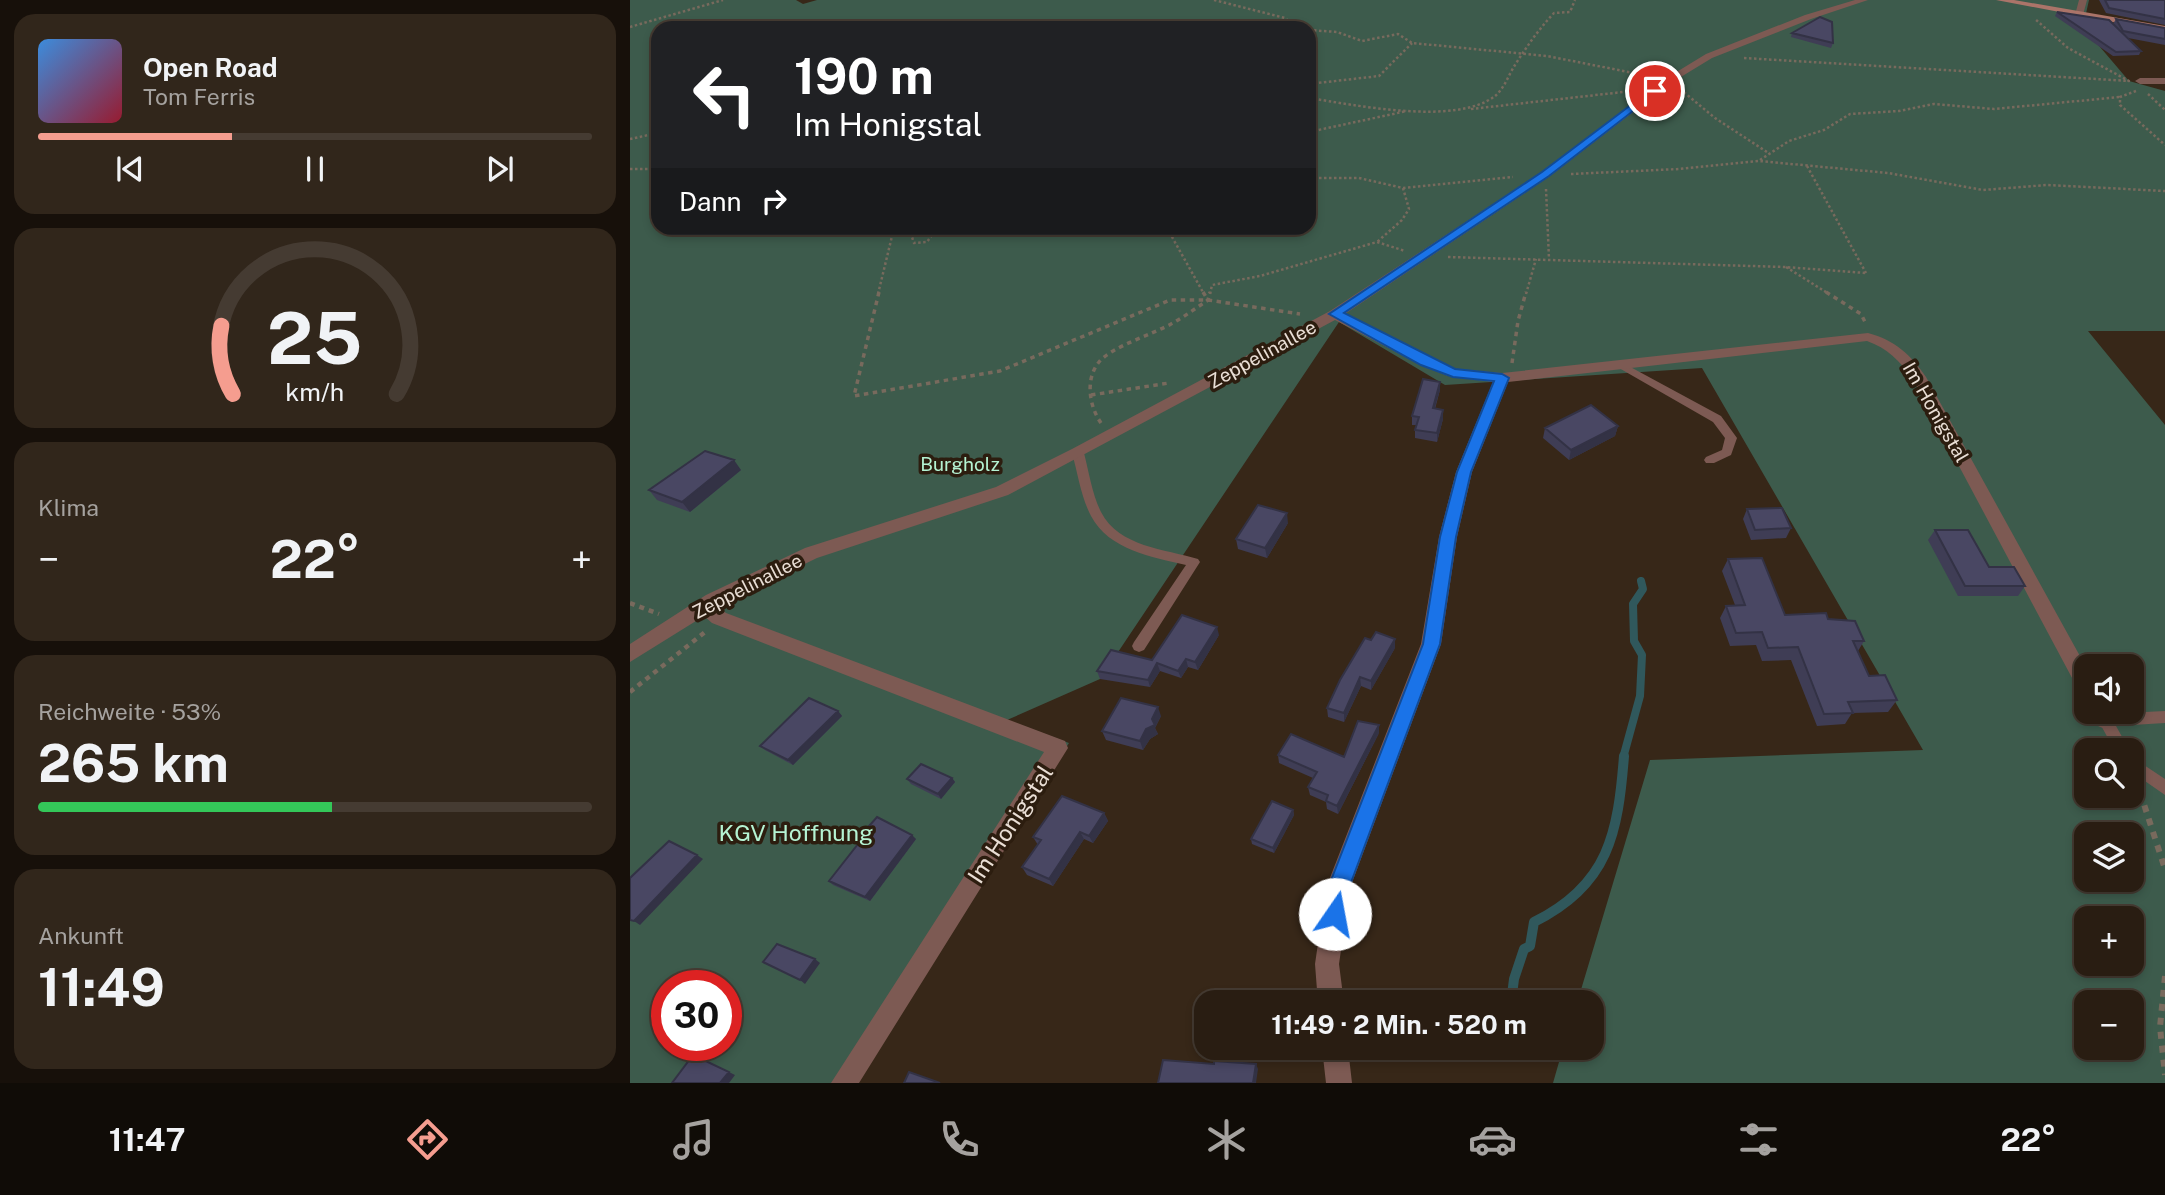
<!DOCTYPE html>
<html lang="de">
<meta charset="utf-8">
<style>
:root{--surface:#291d12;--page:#31261b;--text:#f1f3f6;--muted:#a5a29f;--line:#453b32;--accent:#f59d8f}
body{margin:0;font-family:"Public Sans",sans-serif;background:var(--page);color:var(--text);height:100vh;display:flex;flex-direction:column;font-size:26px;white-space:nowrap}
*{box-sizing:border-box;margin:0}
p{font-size:23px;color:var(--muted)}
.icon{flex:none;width:38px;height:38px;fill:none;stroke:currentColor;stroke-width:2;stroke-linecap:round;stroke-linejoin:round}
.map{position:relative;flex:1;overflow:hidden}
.sheet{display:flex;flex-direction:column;gap:14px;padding:14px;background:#17100a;width:630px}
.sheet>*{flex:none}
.banner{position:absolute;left:21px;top:21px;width:665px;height:214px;border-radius:21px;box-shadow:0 4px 10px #0003,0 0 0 2px var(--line);background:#202124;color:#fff;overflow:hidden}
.tools{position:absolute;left:1444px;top:654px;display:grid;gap:14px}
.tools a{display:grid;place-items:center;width:70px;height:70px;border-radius:14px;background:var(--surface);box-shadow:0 4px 10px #0003,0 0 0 2px var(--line);font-size:35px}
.speed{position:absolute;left:21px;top:970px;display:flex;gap:14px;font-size:35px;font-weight:700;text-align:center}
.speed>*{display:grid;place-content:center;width:91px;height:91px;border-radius:50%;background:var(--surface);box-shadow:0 4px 10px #0003,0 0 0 2px var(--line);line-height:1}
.speed .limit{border:10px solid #d22;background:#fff;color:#111}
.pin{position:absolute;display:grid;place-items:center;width:60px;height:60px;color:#fff;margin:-30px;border:4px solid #fff;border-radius:50%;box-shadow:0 2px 7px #0007}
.me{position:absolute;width:77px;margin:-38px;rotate:12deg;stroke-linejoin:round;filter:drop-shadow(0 0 5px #0008)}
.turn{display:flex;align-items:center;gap:24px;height:147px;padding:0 28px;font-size:32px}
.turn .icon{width:91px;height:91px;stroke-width:2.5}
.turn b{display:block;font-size:49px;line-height:60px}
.then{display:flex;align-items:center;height:66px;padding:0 28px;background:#0003;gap:14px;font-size:26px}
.big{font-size:52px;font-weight:700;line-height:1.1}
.sheet .widget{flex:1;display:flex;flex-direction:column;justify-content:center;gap:10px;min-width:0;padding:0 24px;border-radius:21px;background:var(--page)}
.sheet .dial{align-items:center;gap:0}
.dial svg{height:182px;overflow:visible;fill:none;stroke:var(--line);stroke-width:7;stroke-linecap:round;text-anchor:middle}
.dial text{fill:var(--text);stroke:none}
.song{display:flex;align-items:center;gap:21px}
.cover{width:84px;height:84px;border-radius:10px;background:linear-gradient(135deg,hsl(210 70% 55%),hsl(350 70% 35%))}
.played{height:7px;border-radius:4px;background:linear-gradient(90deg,var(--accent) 35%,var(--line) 35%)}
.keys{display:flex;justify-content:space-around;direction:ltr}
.heat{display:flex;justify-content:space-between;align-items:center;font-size:38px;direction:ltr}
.charge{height:10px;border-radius:5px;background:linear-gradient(90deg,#34c759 53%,var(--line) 0)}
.trip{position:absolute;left:564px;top:990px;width:410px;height:70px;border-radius:21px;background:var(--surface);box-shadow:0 4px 10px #0003,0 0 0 2px var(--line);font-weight:700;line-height:70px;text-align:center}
.tab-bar{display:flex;height:112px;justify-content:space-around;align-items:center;background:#100c07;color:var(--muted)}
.tab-bar .icon{width:49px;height:49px}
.tab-bar .active{color:var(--accent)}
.tab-bar b{font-size:32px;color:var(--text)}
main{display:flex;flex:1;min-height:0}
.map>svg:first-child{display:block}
</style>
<main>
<section class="sheet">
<div class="widget">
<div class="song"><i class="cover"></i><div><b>Open Road</b><p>Tom Ferris</p></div></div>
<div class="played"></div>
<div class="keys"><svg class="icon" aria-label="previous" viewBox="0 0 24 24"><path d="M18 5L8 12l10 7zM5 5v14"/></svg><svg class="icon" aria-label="pause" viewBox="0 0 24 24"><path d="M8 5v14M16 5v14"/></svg><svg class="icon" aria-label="next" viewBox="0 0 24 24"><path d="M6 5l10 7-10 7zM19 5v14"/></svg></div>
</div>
<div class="widget dial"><svg viewBox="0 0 100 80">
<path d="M14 69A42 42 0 1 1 86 69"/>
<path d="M14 69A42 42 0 0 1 9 39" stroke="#f59d8f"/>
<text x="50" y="56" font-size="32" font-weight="700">25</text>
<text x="50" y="72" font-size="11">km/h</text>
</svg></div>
<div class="widget"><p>Klima</p>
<div class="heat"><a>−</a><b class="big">22°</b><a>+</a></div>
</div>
<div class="widget"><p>Reichweite · 53%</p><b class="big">265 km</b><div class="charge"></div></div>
<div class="widget"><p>Ankunft</p><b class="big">11:49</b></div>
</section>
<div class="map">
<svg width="1535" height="1083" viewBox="0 0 1535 1083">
<rect width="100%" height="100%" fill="#372718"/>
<path fill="#3d5b4c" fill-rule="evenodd" d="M0,0H166L173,4L187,0H1459L1453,27L1499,81L1535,91V331H1458L1535,425V1083H923L933,1048H961V1003H947L1020,760L1293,750L1072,368L815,385L709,322L470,679L377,720L439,743L224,1083H0ZM28,28H679V228H28ZM1456,667H1502V712H1456ZM1456,751H1502V796H1456ZM1456,835H1502V880H1456ZM1456,919H1502V964H1456ZM37,985H96V1045H37ZM1456,1003H1502V1048H1456Z"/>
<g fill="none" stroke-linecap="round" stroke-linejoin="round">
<path stroke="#30585c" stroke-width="8" d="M993,758L1010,696L1012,655L1004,641L1003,604L1013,589L1011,581"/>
<path stroke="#30585c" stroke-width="10" d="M881,1003L884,979L894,949L900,946L904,922C979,885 988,833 994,756"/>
<path stroke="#786a5d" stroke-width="2.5" stroke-dasharray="2.5 2.5" stroke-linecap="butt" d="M584,0L655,18L666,28
M0,27L93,0
M679,30L707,32L732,41L768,34L782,43L917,56L1024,77
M1114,58L1499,81L1438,48L1405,19
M679,84L749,76L782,43
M1050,89L1085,118L1140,154
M1506,91L1490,97V105L1535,145
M1518,94L1535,110
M679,98C725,105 826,126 865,96C874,89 879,74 885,65C897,46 909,29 924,13L940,12L945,0
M841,109L1002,91
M679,132L777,111
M0,139L28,133
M1130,160L1159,141L1194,130L1220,114L1269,111L1304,104L1364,109L1490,97
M1177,166L1236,273
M0,169H28
M941,174L1049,169L1129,161L1258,173L1353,190L1417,185L1535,191
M679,178H729L773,188L779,209L772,220L747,242
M773,188L883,177
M916,189L919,259
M279,228L284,243L297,242L307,228
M537,228L574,294
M818,257L1155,267L1236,273
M1156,267L1199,294
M248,294L264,228
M580,294L582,285L630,276L747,242L775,251
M896,294L906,259"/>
<path stroke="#786a5d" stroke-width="3.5" stroke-dasharray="4.5 4.5" stroke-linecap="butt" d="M249,292L224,396L370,371L540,300H578L670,314
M573,292L578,300
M1196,292L1231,314L1236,324
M882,363L888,321L896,292
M461,395L539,383
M471,423C459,406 455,379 469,362C481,347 523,334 541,324C554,317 566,308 578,300L580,292"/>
<path stroke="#786a5d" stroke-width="4.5" stroke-dasharray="5 5" stroke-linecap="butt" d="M0,603L29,614
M0,692L75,632"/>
<path stroke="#786a5d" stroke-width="6" stroke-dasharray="7 7" stroke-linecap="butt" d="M1510,792L1535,869
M1535,976L1530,1027L1535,1075"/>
<path fill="#7d5a53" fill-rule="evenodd" d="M993,363L1091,416L1107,438L1101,455L1084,463H1076L1074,460L1076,457L1092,450L1095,438L1083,422L989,368L988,366Z
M448,449L454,453C459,472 462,494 471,512C489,547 535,549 568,559L570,562L514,650L509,652L504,650L502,646L504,642L556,565C522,557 479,550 461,516C451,497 448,474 442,453Z
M1535,711V723L1486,726L1500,751H1485L1468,720L1470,716L1475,714Z
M1502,757L1535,779V795L1502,772Z"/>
<path fill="#7d5a53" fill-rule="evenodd" d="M1225,0H1238L1181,19L1082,58L1041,83L920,176L715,314L825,369L872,373L1238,333C1265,340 1281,355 1296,377L1456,667V693L1449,691L1282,378C1270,361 1257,348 1237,341L878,382L842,472L827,537L811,644L720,888L709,964L714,1003H688L685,964L696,888L791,644L809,537L826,472L863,382L818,376L791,365L705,320L378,495L187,558L92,604L91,609L96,613L435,741L438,748L229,1083H201L414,752L82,623L74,616L0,662V644L76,595L175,548L366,487L442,449L700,311L912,172L1035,79L1076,54L1175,15Z
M1449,0H1457L1453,15L1449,18L1445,15Z
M1535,78V84H1510L1505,81L1510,78Z
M1461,712H1482L1485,720L1482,726L1475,729L1468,726Z
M692,1048H718L722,1083H696Z"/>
<path fill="#ab7469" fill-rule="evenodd" d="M1366,0H1384L1535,26V32Z"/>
</g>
<path fill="#3f3d55" d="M1469,0H1535V25L1476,13Z
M1427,12L1483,24L1486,19L1535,28V45L1498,38L1511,51L1509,55L1483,56L1425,16Z
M1162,33L1203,43L1201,48L1161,37Z
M810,382V390L805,409L813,410V419L807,442L785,438V430L787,425H782V416Z
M988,426L985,436L939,460L913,438L915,428Z
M111,470L60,512L27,500L19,490Z
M1117,509L1161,528L1156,538L1121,540L1113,519Z
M658,523L637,558L608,549L606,539Z
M1305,530L1359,567L1395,586L1388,596H1328L1298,540Z
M1098,559L1155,615L1198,619L1234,641L1228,651L1239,676L1267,700L1258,712L1222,713L1215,724L1187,726L1161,660L1132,661L1126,645L1100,646L1090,618L1096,606L1105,605L1092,571Z
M589,635L568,670L558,667L551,678L530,671L520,687L470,679L467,671L522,660Z
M765,648L741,690L731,686L714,722L698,717L697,708L710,680Z
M208,711L212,716L163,765L135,750L130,746Z
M531,716L525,728L528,734L520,739L513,750L476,740L472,731Z
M749,733L708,814L697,809L696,802L680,795L678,787L683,778L649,763L648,755L714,757Z
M322,778L325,782L311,799L281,784L277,779Z
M663,810L664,815L644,853L622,844L621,839Z
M474,813L478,821L463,843L454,839L423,886L397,875L392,867L408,845L403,837Z
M232,834L286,839L240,901L203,885L199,881L234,836Z"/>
<path fill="#333245" d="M810,382V390L802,417L803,408Z
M813,410V419L807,442V433Z
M988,426L985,436L939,460L941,450Z
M104,460L111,470L60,512L52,502Z
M657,513L658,523L637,558L635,548Z
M587,627L589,635L568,670L565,662Z
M765,639V648L741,690V681Z
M556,659L558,667L551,678L548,671Z
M527,663L530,671L520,687L518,680Z
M730,677L731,686L714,722V713Z
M528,707L531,716L525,728L528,734L520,739L513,750L510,741Z
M208,711L212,716L163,765L158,760Z
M749,725V733L708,814L707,806Z
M322,778L325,782L311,799L308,794Z
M663,810L664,815L644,853L643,848Z
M474,813L478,821L463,843L459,836Z
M450,832L454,839L423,886L419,879Z
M282,835L286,839L240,901L235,897Z
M67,855L73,859L10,925L4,921Z
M185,959L190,963L175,984L170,980Z
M626,1064L628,1069L626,1083H623Z
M99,1072L105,1075L99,1083H90Z"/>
<path fill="#494763" stroke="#333245" stroke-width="2" d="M1475,0H1535V19L1479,8Z
M1427,12L1479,20L1511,51L1486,52Z
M1190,17L1202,22L1203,43L1162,33Z
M1486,19L1535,28V39L1493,31Z
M793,379L810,382L803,408L813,410L807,433L785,430L789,417L782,416Z
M961,405L988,426L941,450L915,428Z
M75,451L104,460L52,502L19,490Z
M628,505L657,513L635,548L606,539Z
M1152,508L1161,528L1125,530L1117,509Z
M1305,530H1338L1359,567H1384L1395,586H1335Z
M1132,558L1155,615L1196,613L1198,619L1225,621L1234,641H1223L1239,676L1255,675L1267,700L1218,702L1223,713L1194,714L1168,647L1138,648L1132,632L1106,633L1096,606L1115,605L1098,559Z
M552,615L587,627L565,662L556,659L548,671L527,663L518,680L467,671L481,650L522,660Z
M746,632L765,639L741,681L730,677L714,713L697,708L710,680L735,638L741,640Z
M179,698L208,711L158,760L130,746Z
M491,698L528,707L522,719L525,725L516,729L510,741L472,731Z
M728,721L749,725L707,806L696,801L698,795L678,787L687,772L648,755L661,734L714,757Z
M291,764L322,778L308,794L277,779Z
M432,796L474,813L459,836L450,832L419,879L392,867L411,840L403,837Z
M642,801L663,810L643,848L621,839Z
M247,817L282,835L235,897L199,881L235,835L232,834Z
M39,841L67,855L4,921L0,920V878Z
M147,944L185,959L170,980L133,962Z
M63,1055L99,1072L90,1083H42Z
M533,1060L584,1064V1061L626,1064L623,1083H528Z
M279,1072L310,1083H274Z"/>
<path fill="#1a73e8" stroke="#114b97" stroke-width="2" d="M1022,89L1029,91L919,176L714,313L825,369L872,374L879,378L841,472L826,537L810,644L719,888L712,921L705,924L697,921L694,914L698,888L793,644L810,537L827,472L864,381L823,377L791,365L699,314L912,172Z"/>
<g text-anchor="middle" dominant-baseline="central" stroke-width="7" stroke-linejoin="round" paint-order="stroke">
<g font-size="19" fill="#e9ded5" stroke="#2c1d0f">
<text transform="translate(632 354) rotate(-29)">Zeppelinallee</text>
<text transform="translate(1306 412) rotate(60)">Im Honigstal</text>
<text transform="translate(117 586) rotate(-27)">Zeppelinallee</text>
</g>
<g font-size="19" fill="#b5f3d3" stroke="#2c1d0f">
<text x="330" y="464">Burgholz</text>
</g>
<g font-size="23" fill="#e9ded5" stroke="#2c1d0f">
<text transform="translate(380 824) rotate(-57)">Im Honigstal</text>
</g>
<g font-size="23" fill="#b5f3d3" stroke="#2c1d0f">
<text x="166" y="832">KGV Hoffnung</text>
</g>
</g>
</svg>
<div class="tools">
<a><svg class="icon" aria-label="sound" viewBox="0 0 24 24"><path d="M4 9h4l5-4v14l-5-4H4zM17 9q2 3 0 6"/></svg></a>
<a><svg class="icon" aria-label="search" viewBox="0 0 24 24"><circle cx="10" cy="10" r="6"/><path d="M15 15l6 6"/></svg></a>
<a><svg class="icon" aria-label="layers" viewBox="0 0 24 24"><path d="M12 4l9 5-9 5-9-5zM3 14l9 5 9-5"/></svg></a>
<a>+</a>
<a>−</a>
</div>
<div class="speed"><div class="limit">30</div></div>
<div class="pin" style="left:1025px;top:91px;background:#d93025"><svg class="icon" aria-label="arrive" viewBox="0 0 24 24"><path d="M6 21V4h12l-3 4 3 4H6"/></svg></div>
<svg class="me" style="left:705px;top:914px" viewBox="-20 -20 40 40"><circle r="19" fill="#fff"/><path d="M0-13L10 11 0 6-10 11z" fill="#1a73e8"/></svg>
<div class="trip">11:49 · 2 Min. · 520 m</div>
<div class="banner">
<div class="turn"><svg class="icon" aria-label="left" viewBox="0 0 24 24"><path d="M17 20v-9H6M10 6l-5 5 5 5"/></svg><div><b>190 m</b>Im Honigstal</div></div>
<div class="then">Dann<svg class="icon" aria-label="right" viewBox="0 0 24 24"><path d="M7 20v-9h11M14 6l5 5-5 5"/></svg></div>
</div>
</div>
</main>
<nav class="tab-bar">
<b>11:47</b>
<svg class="icon active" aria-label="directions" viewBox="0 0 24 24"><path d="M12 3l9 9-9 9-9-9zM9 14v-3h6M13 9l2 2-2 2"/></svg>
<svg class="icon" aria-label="music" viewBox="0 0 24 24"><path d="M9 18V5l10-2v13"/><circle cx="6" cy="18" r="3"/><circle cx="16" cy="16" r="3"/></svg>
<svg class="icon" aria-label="phone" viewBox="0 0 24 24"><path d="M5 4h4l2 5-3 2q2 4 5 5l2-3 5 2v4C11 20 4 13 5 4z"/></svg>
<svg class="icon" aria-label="climate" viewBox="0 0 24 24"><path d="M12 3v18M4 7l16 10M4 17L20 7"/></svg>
<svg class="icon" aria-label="car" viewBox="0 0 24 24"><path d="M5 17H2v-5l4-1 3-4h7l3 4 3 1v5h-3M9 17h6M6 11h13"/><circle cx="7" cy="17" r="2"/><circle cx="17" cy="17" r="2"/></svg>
<svg class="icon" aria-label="filters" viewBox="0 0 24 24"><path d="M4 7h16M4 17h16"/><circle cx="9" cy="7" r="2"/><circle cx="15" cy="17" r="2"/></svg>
<b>22°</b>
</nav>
